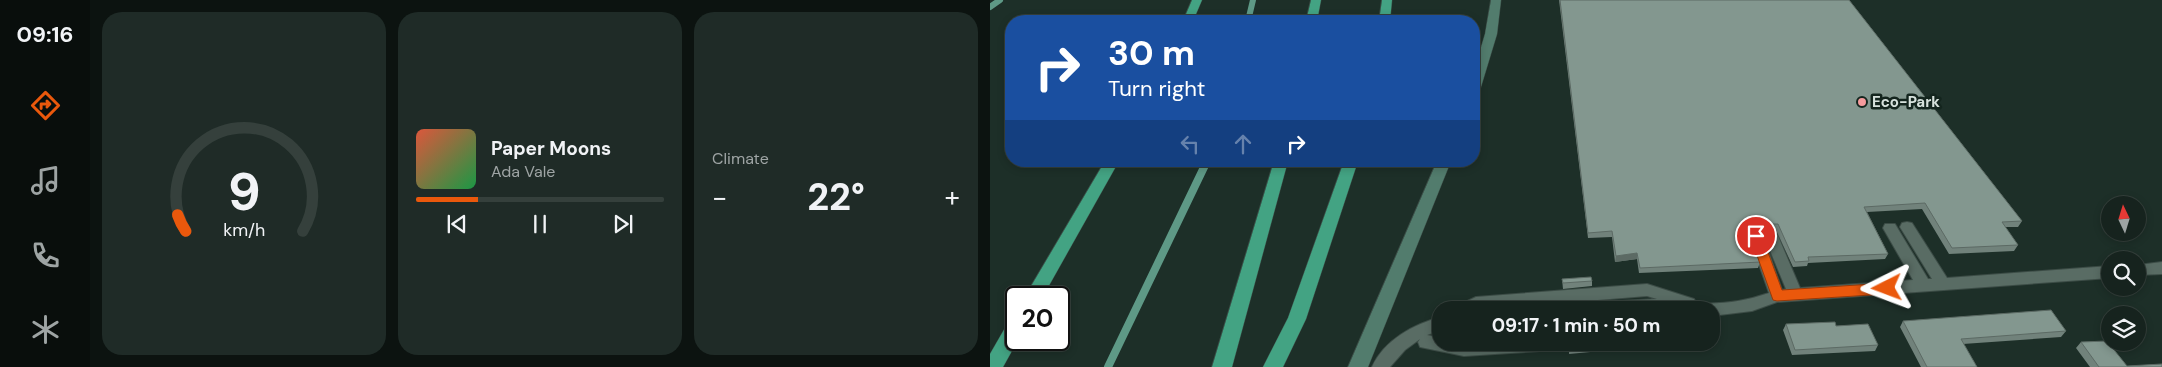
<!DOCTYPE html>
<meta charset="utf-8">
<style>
:root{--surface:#16231e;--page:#1f2b27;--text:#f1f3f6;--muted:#9ea4a4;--line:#35403c;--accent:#ea580c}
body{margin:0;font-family:"DM Sans",sans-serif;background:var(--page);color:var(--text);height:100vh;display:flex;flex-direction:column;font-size:19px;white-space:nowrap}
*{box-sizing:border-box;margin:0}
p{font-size:16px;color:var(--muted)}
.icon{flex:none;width:28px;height:28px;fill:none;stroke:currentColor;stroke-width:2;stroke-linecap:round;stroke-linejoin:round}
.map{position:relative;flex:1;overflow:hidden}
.drawer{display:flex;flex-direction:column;gap:12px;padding:12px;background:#0c1310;width:900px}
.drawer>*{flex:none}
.guide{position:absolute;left:15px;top:15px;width:475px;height:152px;border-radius:20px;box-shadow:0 2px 8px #0003,0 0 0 1px var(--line);background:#1a4fa0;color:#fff;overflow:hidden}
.needle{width:32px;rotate:356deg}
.fabs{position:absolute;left:1111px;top:196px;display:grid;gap:10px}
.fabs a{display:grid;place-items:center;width:45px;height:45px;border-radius:50%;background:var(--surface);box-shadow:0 2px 8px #0003,0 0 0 1px var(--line);font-size:25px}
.speed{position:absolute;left:15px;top:286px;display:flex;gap:10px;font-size:25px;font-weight:700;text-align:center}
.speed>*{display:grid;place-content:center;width:65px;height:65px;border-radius:50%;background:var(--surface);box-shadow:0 2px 8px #0003,0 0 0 1px var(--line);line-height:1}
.speed .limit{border:2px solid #111;border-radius:8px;background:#fff;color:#111}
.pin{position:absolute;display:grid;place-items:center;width:42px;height:42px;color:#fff;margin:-21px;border:2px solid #fff;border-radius:50%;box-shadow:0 1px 5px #0007}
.me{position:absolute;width:55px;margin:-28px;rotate:267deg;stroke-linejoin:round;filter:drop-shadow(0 0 4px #0008)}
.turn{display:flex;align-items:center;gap:18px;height:105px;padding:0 20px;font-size:22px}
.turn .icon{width:65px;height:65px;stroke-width:2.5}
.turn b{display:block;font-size:35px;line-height:42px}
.lanes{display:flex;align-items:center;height:48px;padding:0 20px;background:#0003;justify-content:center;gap:25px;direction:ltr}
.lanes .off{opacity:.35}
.big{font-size:38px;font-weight:700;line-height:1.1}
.drawer .widget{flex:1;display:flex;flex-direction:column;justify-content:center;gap:8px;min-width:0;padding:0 18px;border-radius:20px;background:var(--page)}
.drawer .dial{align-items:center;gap:0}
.dial svg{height:130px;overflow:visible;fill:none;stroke:var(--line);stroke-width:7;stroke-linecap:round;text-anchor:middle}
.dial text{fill:var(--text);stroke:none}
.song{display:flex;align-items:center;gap:15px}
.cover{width:60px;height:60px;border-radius:8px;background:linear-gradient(135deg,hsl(10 70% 55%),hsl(140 70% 35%))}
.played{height:5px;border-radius:2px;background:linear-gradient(90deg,var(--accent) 25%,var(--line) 25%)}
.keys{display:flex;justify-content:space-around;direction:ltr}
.heat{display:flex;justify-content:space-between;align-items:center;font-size:28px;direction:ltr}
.drawer .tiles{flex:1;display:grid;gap:12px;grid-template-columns:repeat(3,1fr)}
.trip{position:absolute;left:442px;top:301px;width:288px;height:50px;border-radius:20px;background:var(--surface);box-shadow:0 2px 8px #0003,0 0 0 1px var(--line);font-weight:700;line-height:50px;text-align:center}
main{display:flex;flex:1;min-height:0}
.tab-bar{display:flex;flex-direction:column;width:90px;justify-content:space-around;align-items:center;background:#090e0c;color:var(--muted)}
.tab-bar .icon{width:35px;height:35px}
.tab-bar .on{color:var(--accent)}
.tab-bar b{font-size:22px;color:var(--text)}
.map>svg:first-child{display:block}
</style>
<main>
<nav class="tab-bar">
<b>09:16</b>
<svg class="icon on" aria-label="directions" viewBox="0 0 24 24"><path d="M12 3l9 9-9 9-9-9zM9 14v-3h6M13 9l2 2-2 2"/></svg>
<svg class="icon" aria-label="music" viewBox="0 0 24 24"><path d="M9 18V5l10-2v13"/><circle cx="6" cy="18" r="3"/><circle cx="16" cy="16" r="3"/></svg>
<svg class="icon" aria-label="phone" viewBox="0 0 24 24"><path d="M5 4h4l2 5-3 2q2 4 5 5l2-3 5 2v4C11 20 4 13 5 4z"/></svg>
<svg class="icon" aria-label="climate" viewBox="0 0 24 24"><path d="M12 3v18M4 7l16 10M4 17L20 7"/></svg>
</nav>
<section class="drawer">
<div class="tiles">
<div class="widget dial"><svg viewBox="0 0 100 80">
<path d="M14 69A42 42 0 1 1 86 69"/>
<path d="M14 69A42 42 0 0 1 9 59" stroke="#ea580c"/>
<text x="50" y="56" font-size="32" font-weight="700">9</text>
<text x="50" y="72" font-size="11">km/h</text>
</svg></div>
<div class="widget">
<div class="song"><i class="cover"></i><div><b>Paper Moons</b><p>Ada Vale</p></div></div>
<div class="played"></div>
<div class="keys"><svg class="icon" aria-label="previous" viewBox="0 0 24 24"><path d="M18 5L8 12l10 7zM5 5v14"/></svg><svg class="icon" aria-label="pause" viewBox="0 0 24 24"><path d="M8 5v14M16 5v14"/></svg><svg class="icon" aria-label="next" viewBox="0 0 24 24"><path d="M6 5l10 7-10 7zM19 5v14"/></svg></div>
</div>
<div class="widget"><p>Climate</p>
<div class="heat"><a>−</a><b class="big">22°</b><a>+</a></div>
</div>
</div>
</section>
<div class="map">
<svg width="1172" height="367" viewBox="0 0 1172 367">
<rect width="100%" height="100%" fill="#1d2f28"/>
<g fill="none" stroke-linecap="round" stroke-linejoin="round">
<path stroke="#5e9986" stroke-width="6" d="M0,7L10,0
M258,21L263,0"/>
<path stroke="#5e9986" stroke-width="8" d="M118,367L217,161"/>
<g stroke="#3c4c46" stroke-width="2">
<path id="lane" d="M917,222L922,223L957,278L1120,266V278L787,302L762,311L721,316V310H564L567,306L572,304L667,299L657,296L486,310H464L467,306L486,297L657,284L704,299L706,303C730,305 756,301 779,293L759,236L761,232H771L773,236L792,290L796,289L774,236L776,232H786L788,236L810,288L923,280L893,228L895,224H905L938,279H942L910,227L912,223Z
M1172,262V274L1148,275V265Z
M451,317V330L437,335L451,338V342H590L588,347L582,349L474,356L430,347L428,342L430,339L415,350L400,367H382C394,340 424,324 451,317Z"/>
</g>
<g stroke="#3c4c46" stroke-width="1">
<path id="secondary" d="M501,0H511L507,34L490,90L484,94V71L495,34Z
M447,161H461L378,367H358Z"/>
</g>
<g stroke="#3c4c46" stroke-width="1">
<path id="highway" d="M202,0H212L203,21H193Z
M321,0H331L327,21H316Z
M392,0H402L400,21H389Z
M115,161H129L52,298H34Z
M284,161H298L242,367H222Z
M354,161H368L316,319L293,367H273L298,318Z
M26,319V340H28L13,367H0V354L19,321Z"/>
</g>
<use href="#lane" fill="#596c64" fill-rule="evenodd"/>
<use href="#secondary" fill="#527c6d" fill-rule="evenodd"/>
<use href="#highway" fill="#43a383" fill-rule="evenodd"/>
</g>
<path fill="#71827b" d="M569,0H859L1032,221L1028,227H1015L1028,245L1024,251L959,254L932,209L877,212L898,254L895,259L818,263L817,266L803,267L786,230H776L774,233L771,230H761L760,232L770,262L768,268L649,273L647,259L625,262L622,237L598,238Z
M572,279L602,281V286L573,289Z
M913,321L1076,331L1071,337L973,344L987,367H931L910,327Z
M796,324L846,326L888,345L885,351L802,355L793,330Z
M1091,342L1137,366L1172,367H1100L1086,348Z
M589,343L611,345V351L579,354V346Z"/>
<path fill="#5c6a64" d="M778,224L776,230L774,233L775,227Z
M647,253V259L625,262L626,256Z"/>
<path fill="#83978f" stroke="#5c6a64" d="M570,0H859L1032,221L1012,222L1028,245L962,248L935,203L874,207L898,254L818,257L819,261L805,262L788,224H778L775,227L773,224H763L759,230L770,262L650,268L647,253L626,256L622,231L598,233Z
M601,277L602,281L573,283L572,279Z
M575,306H606V310H575Z
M1061,310L1076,331L971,339L987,367H937L913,321Z
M845,322L846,326L878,324L888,345L805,350L796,324Z
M1117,341L1137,366L1172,364V367H1109L1091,342Z
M589,342H611V345L579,348V346L589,343Z"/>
<path fill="#ea580c" stroke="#983908" d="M766,232L771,233L772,236L792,290L897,283L902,285L904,288L902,292L897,294L787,301L783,300L760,236L762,233Z"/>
<circle fill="#f59b9d" stroke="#14251e" stroke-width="2" cx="872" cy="102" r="5"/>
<g text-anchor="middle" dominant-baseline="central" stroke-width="5" stroke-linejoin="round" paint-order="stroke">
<g font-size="15" font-weight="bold" fill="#d7e2dd" stroke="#14251e" text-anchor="start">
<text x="882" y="102">Eco-Park</text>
</g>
</g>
</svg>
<div class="fabs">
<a><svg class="needle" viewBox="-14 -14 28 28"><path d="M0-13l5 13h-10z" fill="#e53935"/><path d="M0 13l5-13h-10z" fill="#9ea4a4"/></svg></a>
<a><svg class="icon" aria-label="search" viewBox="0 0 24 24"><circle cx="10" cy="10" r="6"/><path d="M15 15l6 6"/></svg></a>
<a><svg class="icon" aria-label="layers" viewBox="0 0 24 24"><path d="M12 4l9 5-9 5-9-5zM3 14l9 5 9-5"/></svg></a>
</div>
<div class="speed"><div class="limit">20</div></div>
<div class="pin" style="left:766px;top:236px;background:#d93025"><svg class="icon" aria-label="arrive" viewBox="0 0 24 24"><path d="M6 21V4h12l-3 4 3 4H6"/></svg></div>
<svg class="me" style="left:897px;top:288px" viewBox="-20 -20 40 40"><path d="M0-17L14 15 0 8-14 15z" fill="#ea580c" stroke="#fff" stroke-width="4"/></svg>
<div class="trip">09:17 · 1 min · 50 m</div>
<div class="guide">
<div class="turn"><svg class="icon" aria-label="right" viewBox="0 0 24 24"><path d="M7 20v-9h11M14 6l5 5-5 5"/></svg><div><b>30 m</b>Turn right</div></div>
<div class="lanes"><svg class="icon off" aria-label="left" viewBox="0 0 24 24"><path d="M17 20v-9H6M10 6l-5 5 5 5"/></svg><svg class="icon off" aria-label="ahead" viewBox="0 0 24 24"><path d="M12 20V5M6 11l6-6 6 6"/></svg><svg class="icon" aria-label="right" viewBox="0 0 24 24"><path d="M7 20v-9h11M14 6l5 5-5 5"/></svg></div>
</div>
</div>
</main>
